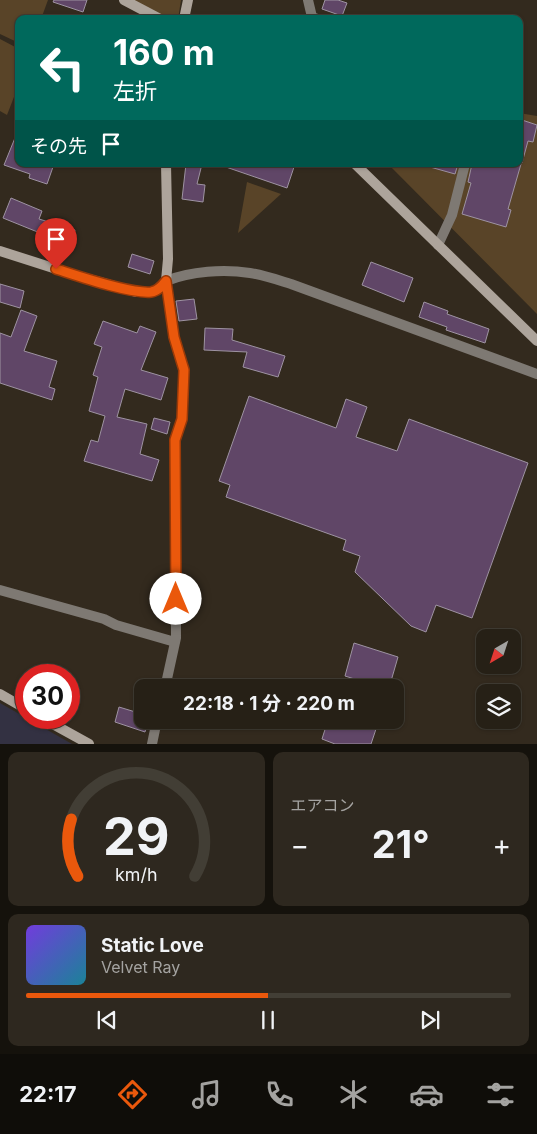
<!DOCTYPE html>
<html lang="ja">
<meta charset="utf-8">
<style>
:root{--surface:#262016;--page:#2e281f;--text:#f1f3f6;--muted:#a4a3a1;--line:#423e35;--accent:#ea580c}
body{margin:0;font-family:Inter,"Noto Sans JP",sans-serif;background:var(--page);color:var(--text);height:100vh;display:flex;flex-direction:column;font-size:19px;white-space:nowrap}
*{box-sizing:border-box;margin:0}
p{font-size:16px;color:var(--muted)}
.icon{flex:none;width:28px;height:28px;fill:none;stroke:currentColor;stroke-width:2;stroke-linecap:round;stroke-linejoin:round}
.map{position:relative;height:744px;overflow:hidden}
.drawer{display:flex;flex-direction:column;gap:8px;padding:8px;background:#15120c;flex:1}
.drawer>*{flex:none}
.top-card{position:absolute;left:15px;top:15px;width:508px;height:152px;border-radius:10px;box-shadow:0 1px 4px #0004,0 0 0 1px var(--line);background:#00695c;color:#fff;overflow:hidden}
.needle{width:32px;rotate:219deg}
.buttons{position:absolute;left:476px;top:629px;display:grid;gap:10px}
.buttons a{display:grid;place-items:center;width:45px;height:45px;border-radius:10px;background:var(--surface);box-shadow:0 1px 4px #0004,0 0 0 1px var(--line);font-size:25px}
.speed{position:absolute;left:15px;top:664px;display:flex;gap:10px;font-size:25px;font-weight:700;text-align:center}
.speed>*{display:grid;place-content:center;width:65px;height:65px;border-radius:50%;background:var(--surface);box-shadow:0 1px 4px #0004,0 0 0 1px var(--line);line-height:1}
.speed .limit{border:8px solid #d22;background:#fff;color:#111}
.pin{position:absolute;display:grid;place-items:center;width:42px;height:42px;color:#fff;margin:-51px -21px;border-radius:50% 50% 50% 0;rotate:-45deg;box-shadow:0 0 5px #0007}
.pin .icon{rotate:45deg}
.me{position:absolute;width:55px;margin:-28px;rotate:0deg;stroke-linejoin:round;filter:drop-shadow(0 0 4px #0008)}
.turn{display:flex;align-items:center;gap:18px;height:105px;padding:0 15px;font-size:22px}
.turn .icon{width:65px;height:65px;stroke-width:2.5}
.turn b{display:block;font-size:35px;line-height:42px}
.then{display:flex;align-items:center;height:48px;padding:0 15px;background:#0003;gap:10px;font-size:19px}
.big{font-size:38px;font-weight:700;line-height:1.1}
.drawer .card{flex:1;display:flex;flex-direction:column;justify-content:center;gap:8px;min-width:0;padding:0 18px;border-radius:10px;background:var(--page)}
.drawer .dial{align-items:center;gap:0}
.dial svg{height:130px;overflow:visible;fill:none;stroke:var(--line);stroke-width:7;stroke-linecap:round;text-anchor:middle}
.dial text{fill:var(--text);stroke:none}
.song{display:flex;align-items:center;gap:15px}
.cover{width:60px;height:60px;border-radius:8px;background:linear-gradient(135deg,hsl(260 70% 55%),hsl(190 70% 35%))}
.played{height:5px;border-radius:2px;background:linear-gradient(90deg,var(--accent) 50%,var(--line) 50%)}
.keys{display:flex;justify-content:space-around;direction:ltr}
.heat{display:flex;justify-content:space-between;align-items:center;font-size:28px;direction:ltr}
.drawer .tiles{flex:1;display:grid;gap:8px;grid-template-columns:1fr 1fr}
.card:last-child{grid-column:span 2}
.trip{position:absolute;left:134px;top:679px;width:270px;height:50px;border-radius:10px;background:var(--surface);box-shadow:0 1px 4px #0004,0 0 0 1px var(--line);font-weight:700;line-height:50px;text-align:center}
.tab-bar{display:flex;height:80px;justify-content:space-around;align-items:center;background:#0f0d09;color:var(--muted)}
.tab-bar .icon{width:35px;height:35px}
.tab-bar .selected{color:var(--accent)}
.tab-bar b{font-size:22px;color:var(--text)}
.map>svg:first-child{display:block}
</style>
<div class="map">
<svg width="537" height="744" viewBox="0 0 537 744">
<rect width="100%" height="100%" fill="#332a1e"/>
<path fill="#333142" d="M0,703L72,744H0Z"/>
<path fill="#594428" d="M0,0H48L41,19H19V43L0,34Z
M124,0H181L178,19H160Z
M0,39L19,49V84L7,115L0,111Z
M519,113L537,116V314L388,164H519Z
M247,182L281,194L238,233Z"/>
<path fill="#604667" stroke="#9e93a2" d="M54,0H87L83,12L53,2Z
M325,0H338L347,3L342,16L322,9Z
M519,119L537,125L533,142L528,141L522,163L519,162Z
M17,133H19V164H54L47,184L29,178L30,174L4,165Z
M186,164H202L197,184L205,185L203,202L182,199Z
M223,164H295L287,188L223,166Z
M430,164H458L455,174L430,167Z
M472,164H521L508,209L511,210L506,227L462,214L471,183L468,182Z
M11,198L42,211L39,219L75,230L69,251L42,243L45,235L3,218Z
M132,254L154,261L150,274L128,267Z
M371,262L413,278L404,302L362,285Z
M0,284L24,291L20,308L0,302Z
M194,299L197,319L179,321L176,301Z
M424,302L448,311L447,314L489,329L485,343L446,330L447,327L419,317Z
M21,310L37,316L24,351L57,361L49,387L55,389L52,400L0,383V333L11,337Z
M103,321L137,333L140,326L156,332L141,370L168,378L161,400L125,389L117,417L147,424L140,454L159,460L152,481L84,461L91,440L98,442L105,416L89,411L98,377L93,375L102,347L94,344Z
M205,328L233,329L232,340L285,356L278,377L243,367L247,352L204,350Z
M249,396L336,428L346,399L367,407L356,437L397,451L409,419L528,463L472,618L436,605L426,632L411,626L355,572L360,556L343,550L346,540L226,497L230,485L219,481Z
M154,418L170,422L167,434L151,429Z
M354,643L398,657L389,688H383L345,676Z
M119,707L142,714V720H148L145,732L115,722Z
M328,720H379L371,744H335L322,739Z"/>
<g fill="none" stroke-linecap="round" stroke-linejoin="round">
<path stroke="#7e7973" stroke-width="10" d="M308,0L312,17L317,19
M438,245L452,215L465,164
M0,590L104,619L116,625L175,642
M165,688L176,638L175,440L182,419L184,370L174,337L166,281C191,271 224,269 250,273C264,275 278,280 291,284L537,374
M152,744L157,720"/>
<path stroke="#ada49b" stroke-width="10" d="M124,0L160,19
M184,19L188,0
M355,164L537,341
M0,251L75,275L136,292H152L159,289L166,281L168,259L166,164
M0,694L26,709
M42,718L89,744"/>
</g>
<g fill="none" stroke-linecap="round" stroke-linejoin="round">
<g stroke="#983908" stroke-width="12">
<path id="route" d="M56,269C78,276 130,294 151,292C158,291 162,286 166,281L174,337L184,370L182,419L175,440L176,599"/>
</g>
<use href="#route" stroke="#ea580c" stroke-width="9"/>
</g>
</svg>
<div class="buttons">
<a><svg class="needle" viewBox="-14 -14 28 28"><path d="M0-13l5 13h-10z" fill="#e53935"/><path d="M0 13l5-13h-10z" fill="#a4a3a1"/></svg></a>
<a><svg class="icon" aria-label="layers" viewBox="0 0 24 24"><path d="M12 4l9 5-9 5-9-5zM3 14l9 5 9-5"/></svg></a>
</div>
<div class="speed"><div class="limit">30</div></div>
<div class="pin" style="left:56px;top:269px;background:#d93025"><svg class="icon" aria-label="arrive" viewBox="0 0 24 24"><path d="M6 21V4h12l-3 4 3 4H6"/></svg></div>
<svg class="me" style="left:176px;top:599px" viewBox="-20 -20 40 40"><circle r="19" fill="#fff"/><path d="M0-13L10 11 0 6-10 11z" fill="#ea580c"/></svg>
<div class="trip">22:18 · 1 分 · 220 m</div>
<div class="top-card">
<div class="turn"><svg class="icon" aria-label="left" viewBox="0 0 24 24"><path d="M17 20v-9H6M10 6l-5 5 5 5"/></svg><div><b>160 m</b>左折</div></div>
<div class="then">その先<svg class="icon" aria-label="arrive" viewBox="0 0 24 24"><path d="M6 21V4h12l-3 4 3 4H6"/></svg></div>
</div>
</div>
<section class="drawer">
<div class="tiles">
<div class="card dial"><svg viewBox="0 0 100 80">
<path d="M14 69A42 42 0 1 1 86 69"/>
<path d="M14 69A42 42 0 0 1 10 34" stroke="#ea580c"/>
<text x="50" y="56" font-size="32" font-weight="700">29</text>
<text x="50" y="72" font-size="11">km/h</text>
</svg></div>
<div class="card"><p>エアコン</p>
<div class="heat"><a>−</a><b class="big">21°</b><a>+</a></div>
</div>
<div class="card">
<div class="song"><i class="cover"></i><div><b>Static Love</b><p>Velvet Ray</p></div></div>
<div class="played"></div>
<div class="keys"><svg class="icon" aria-label="previous" viewBox="0 0 24 24"><path d="M18 5L8 12l10 7zM5 5v14"/></svg><svg class="icon" aria-label="pause" viewBox="0 0 24 24"><path d="M8 5v14M16 5v14"/></svg><svg class="icon" aria-label="next" viewBox="0 0 24 24"><path d="M6 5l10 7-10 7zM19 5v14"/></svg></div>
</div>
</div>
</section>
<nav class="tab-bar">
<b>22:17</b>
<svg class="icon selected" aria-label="directions" viewBox="0 0 24 24"><path d="M12 3l9 9-9 9-9-9zM9 14v-3h6M13 9l2 2-2 2"/></svg>
<svg class="icon" aria-label="music" viewBox="0 0 24 24"><path d="M9 18V5l10-2v13"/><circle cx="6" cy="18" r="3"/><circle cx="16" cy="16" r="3"/></svg>
<svg class="icon" aria-label="phone" viewBox="0 0 24 24"><path d="M5 4h4l2 5-3 2q2 4 5 5l2-3 5 2v4C11 20 4 13 5 4z"/></svg>
<svg class="icon" aria-label="climate" viewBox="0 0 24 24"><path d="M12 3v18M4 7l16 10M4 17L20 7"/></svg>
<svg class="icon" aria-label="car" viewBox="0 0 24 24"><path d="M5 17H2v-5l4-1 3-4h7l3 4 3 1v5h-3M9 17h6M6 11h13"/><circle cx="7" cy="17" r="2"/><circle cx="17" cy="17" r="2"/></svg>
<svg class="icon" aria-label="filters" viewBox="0 0 24 24"><path d="M4 7h16M4 17h16"/><circle cx="9" cy="7" r="2"/><circle cx="15" cy="17" r="2"/></svg>
</nav>
